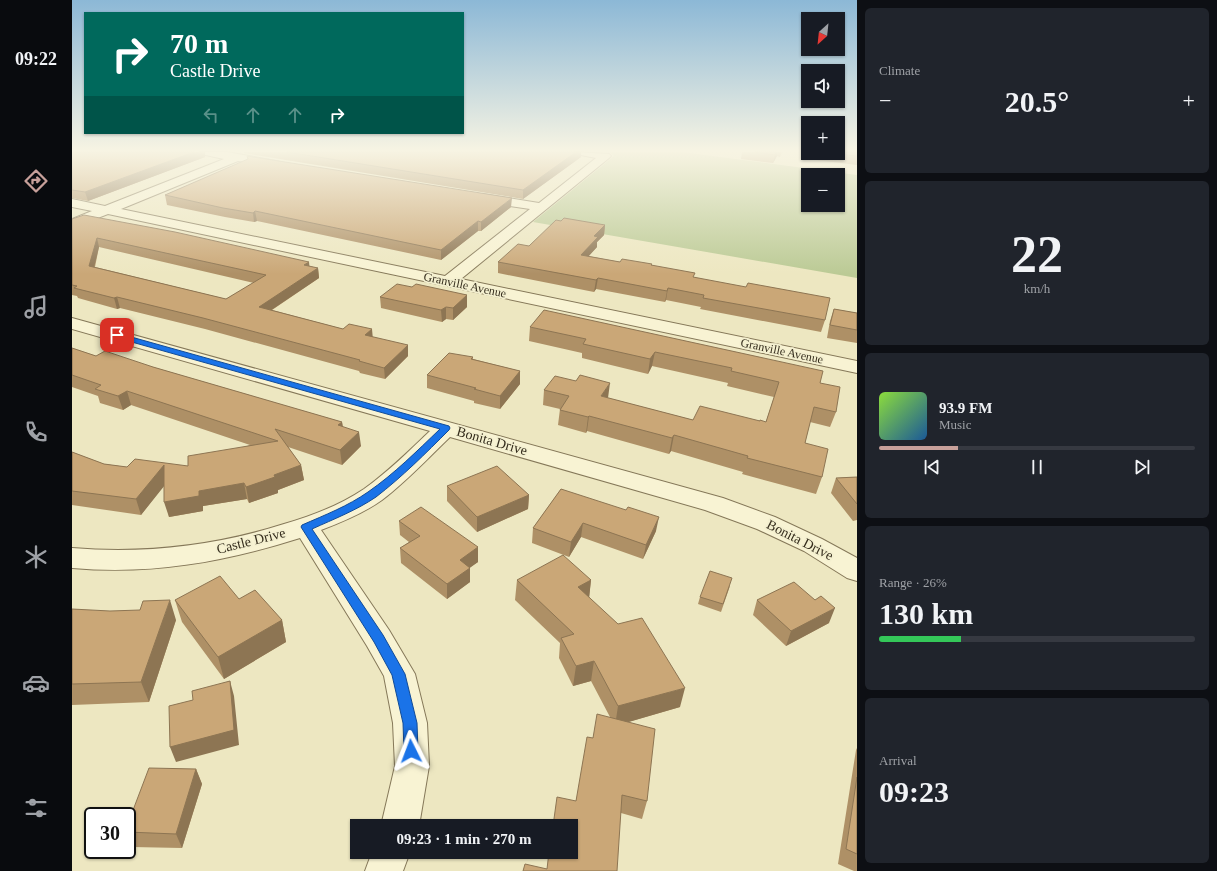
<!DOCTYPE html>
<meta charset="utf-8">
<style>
:root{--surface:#171b24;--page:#20242c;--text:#f1f3f6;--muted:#9ea1a6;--line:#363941;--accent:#c7a09a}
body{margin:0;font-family:"Times New Roman",serif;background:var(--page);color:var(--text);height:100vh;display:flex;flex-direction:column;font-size:15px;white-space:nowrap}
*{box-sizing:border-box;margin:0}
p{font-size:13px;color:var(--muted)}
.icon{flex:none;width:22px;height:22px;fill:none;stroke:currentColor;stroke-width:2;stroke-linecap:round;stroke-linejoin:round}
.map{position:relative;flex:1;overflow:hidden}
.drawer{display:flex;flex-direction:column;gap:8px;padding:8px;background:#0d0f14;width:360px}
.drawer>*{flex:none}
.guide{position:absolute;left:12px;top:12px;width:380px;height:122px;border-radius:0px;box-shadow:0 1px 3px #0004;background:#00695c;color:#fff;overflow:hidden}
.needle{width:26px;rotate:207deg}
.tools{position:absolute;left:729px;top:12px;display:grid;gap:8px}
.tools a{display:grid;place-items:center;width:44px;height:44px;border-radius:0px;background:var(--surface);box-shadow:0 1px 3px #0004;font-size:20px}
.speed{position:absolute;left:12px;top:807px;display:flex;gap:8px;font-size:20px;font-weight:700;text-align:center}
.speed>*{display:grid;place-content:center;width:52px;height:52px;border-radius:50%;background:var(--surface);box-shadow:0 1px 3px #0004;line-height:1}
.speed .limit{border:2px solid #111;border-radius:6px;background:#fff;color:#111}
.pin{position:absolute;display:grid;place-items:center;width:34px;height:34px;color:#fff;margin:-17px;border-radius:8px;box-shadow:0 2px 6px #0006}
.me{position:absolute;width:44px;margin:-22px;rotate:357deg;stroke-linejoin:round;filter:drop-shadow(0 0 3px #0008)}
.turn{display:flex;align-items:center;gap:14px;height:84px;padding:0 20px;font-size:18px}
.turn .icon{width:52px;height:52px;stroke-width:2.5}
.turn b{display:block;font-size:28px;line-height:34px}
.lanes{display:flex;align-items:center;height:38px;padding:0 20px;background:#0003;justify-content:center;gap:20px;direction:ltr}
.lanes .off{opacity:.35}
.big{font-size:30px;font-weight:800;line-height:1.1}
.drawer .tile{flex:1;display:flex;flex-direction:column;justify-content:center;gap:6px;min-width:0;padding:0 14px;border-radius:6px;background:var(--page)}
.drawer .dial{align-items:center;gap:0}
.dial b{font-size:52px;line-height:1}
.song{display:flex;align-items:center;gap:12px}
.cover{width:48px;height:48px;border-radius:6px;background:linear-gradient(135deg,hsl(90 70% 55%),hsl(210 70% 35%))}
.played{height:4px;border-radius:2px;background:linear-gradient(90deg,var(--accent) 25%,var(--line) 25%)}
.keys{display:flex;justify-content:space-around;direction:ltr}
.heat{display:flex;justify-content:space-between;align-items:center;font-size:22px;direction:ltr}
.charge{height:6px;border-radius:3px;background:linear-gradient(90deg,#34c759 26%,var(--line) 0)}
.trip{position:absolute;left:278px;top:819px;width:228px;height:40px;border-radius:0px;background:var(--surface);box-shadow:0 1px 3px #0004;font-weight:800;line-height:40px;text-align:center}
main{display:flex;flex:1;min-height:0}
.tabs{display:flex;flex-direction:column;width:72px;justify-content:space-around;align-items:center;background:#090b0e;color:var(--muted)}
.tabs .icon{width:28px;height:28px}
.tabs .active{color:var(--accent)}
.tabs b{font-size:18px;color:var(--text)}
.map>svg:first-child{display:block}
</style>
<main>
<nav class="tabs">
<b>09:22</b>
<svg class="icon active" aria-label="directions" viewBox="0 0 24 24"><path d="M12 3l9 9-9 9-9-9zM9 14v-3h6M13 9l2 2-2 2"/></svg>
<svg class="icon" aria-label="music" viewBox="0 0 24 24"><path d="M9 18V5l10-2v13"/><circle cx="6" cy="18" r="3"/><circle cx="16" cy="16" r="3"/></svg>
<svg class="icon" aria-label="phone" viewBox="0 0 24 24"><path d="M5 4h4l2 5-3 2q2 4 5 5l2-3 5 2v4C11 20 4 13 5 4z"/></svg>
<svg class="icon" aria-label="climate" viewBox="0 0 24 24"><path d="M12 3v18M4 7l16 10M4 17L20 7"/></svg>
<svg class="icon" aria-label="car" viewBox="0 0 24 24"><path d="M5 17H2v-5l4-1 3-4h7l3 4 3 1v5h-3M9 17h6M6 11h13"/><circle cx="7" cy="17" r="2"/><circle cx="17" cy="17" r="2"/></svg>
<svg class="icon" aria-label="filters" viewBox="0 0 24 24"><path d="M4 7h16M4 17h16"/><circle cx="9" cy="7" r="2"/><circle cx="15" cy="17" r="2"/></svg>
</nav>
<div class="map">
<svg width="785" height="871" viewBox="0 0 785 871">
<rect width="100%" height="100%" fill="#ede7c1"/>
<path fill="#bbca95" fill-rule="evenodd" d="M537,152H610L785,175V278L461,222L542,156ZM736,175H766V205H736Z"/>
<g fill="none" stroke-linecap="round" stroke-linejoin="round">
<g stroke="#857859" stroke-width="2">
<path id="minor" d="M128,152H155L204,161L208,162L210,164L208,166L204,167L166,161L49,209L373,276L458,209L405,201L404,198L405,195L410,194L467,203L524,158L504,154L503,152L537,154L539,156L537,158L389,279L785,361V373L36,214L0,228V219L20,211L0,207V199L33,206L152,159L129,154Z
M0,318L651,498L703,517L750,539L785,558V581L775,578L732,551L685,529L633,510L378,437C356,458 335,481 310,500C292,513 270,522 249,530L317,630L343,674L355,723L357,766L347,826H309L323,766L321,723L312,676L295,646L228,538C152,562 80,575 0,568V548C72,554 143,546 212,524C240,516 268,505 292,489C316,472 337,451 358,431L0,329Z
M300,852H338L331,871H293Z"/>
</g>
<use href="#minor" fill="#f8f3d3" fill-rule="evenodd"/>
</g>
<path fill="#ae9066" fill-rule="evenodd" d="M0,152H133V157L16,201L0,198Z
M172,152H509V157L451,199L172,153Z
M670,152H710L708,157L705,156L701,163L669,159Z
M785,152V165L744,160L746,154L741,153Z
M175,156L439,207L409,231H406L369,260L185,221L182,222L153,217L95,205L93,195L176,160Z
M0,219L237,262V266L246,268L247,278L200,310L271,329H300V337L336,356L313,379L288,373L287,371L133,329L48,308L45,309L6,298L5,296L0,295ZM27,247L182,283L154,299L23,267Z
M533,225L532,235L525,242V247L516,256L548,262L580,265L622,278L753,320L749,332L628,309L629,307L594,300L593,302L524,289L522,292L426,273V262L457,246Z
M340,287L395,295V307L381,320L374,319L370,322L309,308L308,297Z
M762,309L785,313V343L755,338L758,321Z
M458,327L748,383L764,412L758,427L738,422L733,443L750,477L744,494L670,474L671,472L599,451L597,454L515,431L514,433L486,425L488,409L471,405L472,390L536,398L621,420L694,422L702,397L655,386L656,383L580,366L576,374L510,358V353L457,341Z
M0,348L24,356L81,367L270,422L271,427L289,446L270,465L216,447L229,465L232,480L206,490V493L177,503L175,499L131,506V511L97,517L92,485L69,515L0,505V452L32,464L55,467L116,466L178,445L59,405L51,410L28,403L26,396L0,387Z
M401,357V359L448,371V384L428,409L402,403V401L355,388V375Z
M785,477V520L781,521L759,493L764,478Z
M375,486L457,495L456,509L405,532L375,501Z
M489,489L584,531L571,559L509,537L497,557L460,543L461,528Z
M327,521L406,547V562L398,567V582L375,599L329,563L328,548L337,542L328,535Z
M445,580H519L517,597L608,707L556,722L575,801L570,819L549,813L475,869L504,801L521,738L538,717L519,681L501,686L487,658L488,643L443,600Z
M658,586L649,612L626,604L628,597Z
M167,599L210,620L214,642L152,679L110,622L103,600Z
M685,600L757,623L714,646L681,615Z
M0,609L104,620L77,702L0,705Z
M785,748V871H782L766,864L784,750Z
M124,769L130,784L110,848L60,847L55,837V826Z"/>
<path fill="#8d7553" d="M122,152H133V157L16,201L13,192Z
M504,152H509V157L451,199V190Z
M704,152H705V156L701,163L703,155Z
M440,198L439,207L409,231V222Z
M183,211L185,221L182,222L181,213Z
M406,221V231L369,260V250Z
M533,225L532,235L525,242V247L508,266L509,255L522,236Z
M25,238L27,247L20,276L17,266Z
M237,262L238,272L232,265Z
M246,268L247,278L189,317L187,307Z
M526,278L524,289L522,292L524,280Z
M596,288L594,300L593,302L595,291Z
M395,295V307L381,320V308Z
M45,297L48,308L45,309L42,298Z
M374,307V319L370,322L369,310Z
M300,329L301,340L293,335Z
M336,345V356L313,379L312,368Z
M583,352L580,366L576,374L578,359Z
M448,371V384L428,409V396Z
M538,383L536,398L529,396Z
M55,391L59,405L51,410L46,396Z
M517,416L515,431L514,433L516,417Z
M270,422L272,436L266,425Z
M287,432L289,446L270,465L268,450Z
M602,435L599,451L597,454L600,438Z
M92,465L97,480L69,515L64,499Z
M229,465L232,480L206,490V493L177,503L174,487L202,475Z
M172,483L175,499L131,506V511L97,517L92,502L127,491Z
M457,495L456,509L405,532V517Z
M587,517L584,531L571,559L574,545Z
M511,523L509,537L497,557L499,542Z
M406,547V562L388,575V560Z
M398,568V582L375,599V584Z
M519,580L517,599L506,587Z
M98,600L104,620L77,702L69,682Z
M763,608L757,623L714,646L719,631Z
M210,620L214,642L152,679L146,657Z
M522,661L519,681L501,686L504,666Z
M158,681L162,696L167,745L104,762L98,747Z
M613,688L608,707L543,726L546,706Z
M124,769L130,784L110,848L104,834Z"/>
<path fill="#caa777" stroke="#8d7553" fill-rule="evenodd" d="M0,152H122L13,192L0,190Z
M215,152H504L451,190Z
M683,152H704L703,155Z
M766,152H785V156L757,153H766Z
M175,156L440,198L409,222L406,221L369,250L183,211L181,213L151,208L93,195L176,159Z
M12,215L103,232L237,262L232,265L246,268L187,307L271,329L277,324L300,329L293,335L336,345L312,368L287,361L288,360L131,318L45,297L42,298L2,288L5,286L0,285V219ZM25,238L194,275L154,299L17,266Z
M492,218L533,225L522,236L526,237L509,255L548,262L550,259L580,264L579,265L623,273L621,277L674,287L676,283L758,298L753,320L631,298L632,295L596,288L595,291L526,278L524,280L426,262L446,244L457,246L484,220L489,221Z
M325,284L340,287L344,284L395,295L381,308L374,307L369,310L308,297Z
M762,309L785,313V330L758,325Z
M472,310L751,371L748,383L768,387L764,412L742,407L733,443L756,449L750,477L675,458L676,456L602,435L600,438L517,416L516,417L488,410L497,396L472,390L483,376L504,381L508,375L538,383L529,396L621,420L628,406L688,421V420L694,422L707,382L659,371L660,368L583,352L578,359L511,344L514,339L458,327Z
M0,348L24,356L33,351L81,367L270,422L266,425L287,432L268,450L203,429L229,465L202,475L203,477L174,487L172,483L127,491V496L92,502V465L64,499L0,491V452L32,464L55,467L63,459L116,466V456L206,441L55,391L46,396L23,389L29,385L0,375Z
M377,353L401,357L399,359L448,371L428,396L402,389L404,388L355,375Z
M425,466L457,495L405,517L375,486Z
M785,477V504L764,478Z
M489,489L554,510L556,507L587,517L574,545L511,523L499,542L461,528Z
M349,507L406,547L388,560L398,568L375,584L328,548L348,536L327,521Z
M491,555L519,580L506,587L546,624L570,618L613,688L546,706L522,661L504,666L489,638L502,634L445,580Z
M638,571L660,578L651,604L628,597Z
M148,576L167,599L183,590L210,620L146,657L103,600Z
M722,582L743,600L749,596L763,608L719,631L685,600Z
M98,600L69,682L0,684V609L38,611L68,610L71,601Z
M158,681L162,730L98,747L97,706L121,700L120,691Z
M525,714L583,729L575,801L550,795L545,871H451L453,864L475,869L477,852H499V826H481L485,797L504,801L515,737L521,738Z
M77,768L124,769L104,834L55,832V826Z
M785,777V854L774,849Z"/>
<linearGradient id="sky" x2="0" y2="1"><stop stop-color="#8cb8d6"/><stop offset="0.55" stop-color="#f7f4e3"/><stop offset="1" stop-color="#f7f4e3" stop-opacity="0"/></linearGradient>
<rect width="785" height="274" fill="url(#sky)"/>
<path fill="#1a73e8" stroke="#114b97" d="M45,333L377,426L378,428L377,430C354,453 330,477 304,497C285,510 262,519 240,529L311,635L333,674L345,723L346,751L344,756L339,758L334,756L332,751L331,723L320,675L302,642L229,527L230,525C253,515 276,506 296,492C322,474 345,451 368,429L42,337L41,335Z"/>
<g text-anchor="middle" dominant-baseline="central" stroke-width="3.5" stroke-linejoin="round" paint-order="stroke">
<g font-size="12" fill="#352d1d" stroke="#f4f0d0">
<text transform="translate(393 285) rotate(12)">Granville Avenue</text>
<text transform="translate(710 351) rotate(12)">Granville Avenue</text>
</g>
<g font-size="14" fill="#352d1d" stroke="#f4f0d0">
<text transform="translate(420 441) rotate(16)">Bonita Drive</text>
<text transform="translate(728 540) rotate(27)">Bonita Drive</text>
<text transform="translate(179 541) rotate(-14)">Castle Drive</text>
</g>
</g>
</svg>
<div class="tools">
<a><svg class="needle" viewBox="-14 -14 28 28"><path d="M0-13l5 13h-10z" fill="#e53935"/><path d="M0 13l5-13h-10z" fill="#9ea1a6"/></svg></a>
<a><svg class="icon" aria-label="sound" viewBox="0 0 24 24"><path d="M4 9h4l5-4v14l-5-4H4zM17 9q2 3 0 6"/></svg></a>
<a>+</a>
<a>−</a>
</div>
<div class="speed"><div class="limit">30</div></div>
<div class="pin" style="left:45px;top:335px;background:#d93025"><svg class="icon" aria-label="arrive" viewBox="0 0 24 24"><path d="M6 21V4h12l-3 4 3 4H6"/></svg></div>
<svg class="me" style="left:339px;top:751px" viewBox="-20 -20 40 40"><path d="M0-17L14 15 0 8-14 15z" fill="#1a73e8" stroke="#fff" stroke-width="4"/></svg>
<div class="trip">09:23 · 1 min · 270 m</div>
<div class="guide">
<div class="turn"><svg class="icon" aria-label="right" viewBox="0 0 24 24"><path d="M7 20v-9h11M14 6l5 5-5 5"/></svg><div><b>70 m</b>Castle Drive</div></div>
<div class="lanes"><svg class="icon off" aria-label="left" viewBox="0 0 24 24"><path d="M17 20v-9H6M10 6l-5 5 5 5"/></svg><svg class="icon off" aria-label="ahead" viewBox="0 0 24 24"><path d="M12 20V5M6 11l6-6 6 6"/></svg><svg class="icon off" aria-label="ahead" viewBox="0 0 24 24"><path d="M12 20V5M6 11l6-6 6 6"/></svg><svg class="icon" aria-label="right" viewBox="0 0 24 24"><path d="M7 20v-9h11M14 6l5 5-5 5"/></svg></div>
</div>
</div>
<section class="drawer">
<div class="tile"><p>Climate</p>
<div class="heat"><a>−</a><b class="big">20.5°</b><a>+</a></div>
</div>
<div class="tile dial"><b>22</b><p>km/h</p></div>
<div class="tile">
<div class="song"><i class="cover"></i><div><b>93.9 FM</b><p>Music</p></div></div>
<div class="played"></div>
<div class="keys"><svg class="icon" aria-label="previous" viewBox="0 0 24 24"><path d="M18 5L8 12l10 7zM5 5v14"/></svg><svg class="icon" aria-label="pause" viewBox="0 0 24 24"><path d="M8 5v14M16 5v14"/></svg><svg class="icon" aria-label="next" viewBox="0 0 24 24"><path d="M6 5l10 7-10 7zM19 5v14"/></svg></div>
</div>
<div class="tile"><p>Range · 26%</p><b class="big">130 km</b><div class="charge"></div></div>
<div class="tile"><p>Arrival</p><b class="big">09:23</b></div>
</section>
</main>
